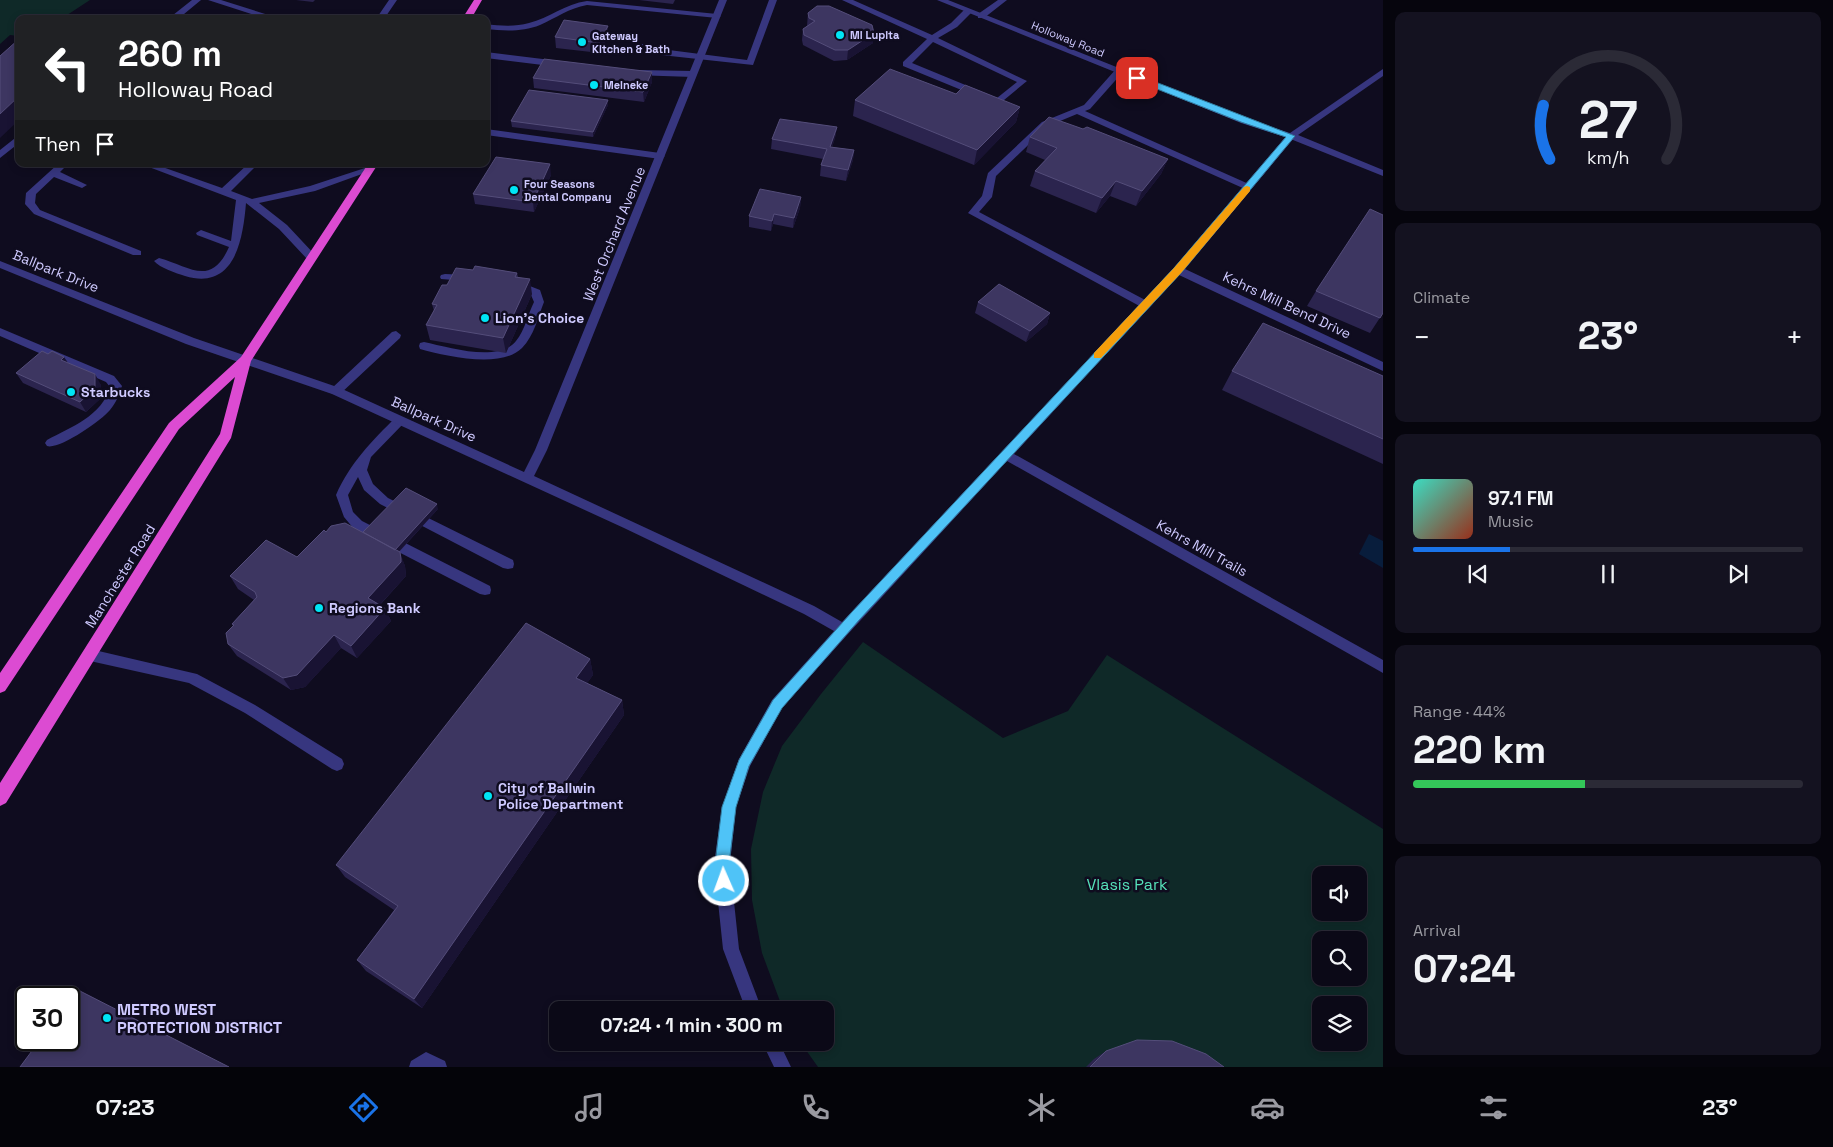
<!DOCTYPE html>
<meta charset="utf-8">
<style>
:root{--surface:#0b0917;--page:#141220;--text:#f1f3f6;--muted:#9a9aa1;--line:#2b2a36;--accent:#1a73e8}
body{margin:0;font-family:"Space Grotesk",sans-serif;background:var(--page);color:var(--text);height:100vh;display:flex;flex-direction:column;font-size:19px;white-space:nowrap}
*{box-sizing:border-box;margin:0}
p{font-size:16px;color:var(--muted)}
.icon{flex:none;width:28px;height:28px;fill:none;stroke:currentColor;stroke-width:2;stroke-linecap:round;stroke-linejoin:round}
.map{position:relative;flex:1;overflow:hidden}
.drawer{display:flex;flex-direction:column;gap:12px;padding:12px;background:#06050d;width:450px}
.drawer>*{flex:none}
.guide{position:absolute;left:15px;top:15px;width:475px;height:152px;border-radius:10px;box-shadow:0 2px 8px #0003,0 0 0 1px var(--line);background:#202124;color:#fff;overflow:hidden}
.fabs{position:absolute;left:1312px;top:866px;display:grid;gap:10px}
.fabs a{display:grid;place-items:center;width:55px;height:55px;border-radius:10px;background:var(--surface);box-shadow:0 2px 8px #0003,0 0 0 1px var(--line);font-size:25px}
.speed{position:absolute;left:15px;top:986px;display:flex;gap:10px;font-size:25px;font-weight:700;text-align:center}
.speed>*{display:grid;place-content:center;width:65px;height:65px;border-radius:50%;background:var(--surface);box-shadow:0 2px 8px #0003,0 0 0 1px var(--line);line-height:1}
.speed .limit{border:2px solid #111;border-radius:8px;background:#fff;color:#111}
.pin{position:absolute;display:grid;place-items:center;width:42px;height:42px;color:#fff;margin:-21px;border-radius:10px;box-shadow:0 2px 8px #0006}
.me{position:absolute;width:55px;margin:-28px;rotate:358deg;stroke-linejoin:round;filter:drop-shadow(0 0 4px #0008)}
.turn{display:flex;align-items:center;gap:18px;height:105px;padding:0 20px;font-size:22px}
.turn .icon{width:65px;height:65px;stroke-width:2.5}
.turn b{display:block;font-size:35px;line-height:42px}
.then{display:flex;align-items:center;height:48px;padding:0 20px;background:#0003;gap:10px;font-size:19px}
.big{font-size:38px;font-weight:800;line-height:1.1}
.drawer .widget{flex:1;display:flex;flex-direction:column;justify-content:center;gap:8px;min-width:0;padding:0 18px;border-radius:10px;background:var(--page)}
.drawer .dial{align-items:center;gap:0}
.dial svg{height:130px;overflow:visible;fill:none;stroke:var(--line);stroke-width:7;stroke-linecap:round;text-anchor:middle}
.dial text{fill:var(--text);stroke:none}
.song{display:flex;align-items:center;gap:15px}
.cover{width:60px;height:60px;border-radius:8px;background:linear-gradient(135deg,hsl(170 70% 55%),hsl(10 70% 35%))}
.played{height:5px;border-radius:2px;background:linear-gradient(90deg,var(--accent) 25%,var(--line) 25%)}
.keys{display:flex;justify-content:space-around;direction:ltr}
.heat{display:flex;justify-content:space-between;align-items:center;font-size:28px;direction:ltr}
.charge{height:8px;border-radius:4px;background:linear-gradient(90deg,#34c759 44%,var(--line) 0)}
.trip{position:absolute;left:549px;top:1001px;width:285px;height:50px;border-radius:10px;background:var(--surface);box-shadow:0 2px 8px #0003,0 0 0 1px var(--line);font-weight:800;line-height:50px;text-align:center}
.tabs{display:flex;height:80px;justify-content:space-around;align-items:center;background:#040409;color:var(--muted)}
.tabs .icon{width:35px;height:35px}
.tabs .selected{color:var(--accent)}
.tabs b{font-size:22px;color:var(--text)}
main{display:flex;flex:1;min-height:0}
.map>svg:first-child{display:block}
</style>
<main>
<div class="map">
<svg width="1383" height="1067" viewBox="0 0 1383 1067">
<rect width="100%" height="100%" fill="#0f0c1f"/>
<path fill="#0f2928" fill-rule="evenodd" d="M0,0H90L61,19H19V36L10,35L0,44Z
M863,642L1003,738L1068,711L1107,655L1383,829V1067H818L801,1043L825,1042V1010H784L781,1004L762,953L752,900L751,849L763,792L782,746L821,694ZM1321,875H1359V912H1321ZM1321,940H1359V978H1321ZM1321,1005H1359V1042H1321Z"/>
<path fill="#081d3c" d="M1369,534L1383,541V568L1359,554Z"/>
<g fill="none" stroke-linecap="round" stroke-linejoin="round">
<path fill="#37367f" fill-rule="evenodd" d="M192,0H201L178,19H168Z
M208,0H221L281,19H267Z
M389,0H397L384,19H376Z
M769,0H777L753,65L661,55L634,46L638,43L661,49L747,60Z
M842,0H853L932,35L951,23L965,9H971V13L957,27L938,38L1027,81L998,105L903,66V62L927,39ZM933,42L1017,82L997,98L912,63Z
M998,0H1007L984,18H978V14Z
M587,1L717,14L721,16L717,18L587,5C569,8 556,18 540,25C523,32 504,31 486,29V24C500,26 515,27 529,23C549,18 565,4 587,1Z
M486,52L559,61L563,64L559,67L486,58Z
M1119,68L1122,69V73L1090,109L1085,111L1251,185V189H1245L1077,114L1048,126L996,176L992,197L979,212L1149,302L1150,305L1145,309L968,213L982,196L988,173L1042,122L1084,105L1116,69Z
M636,70L693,71L697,74L693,77L633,75L632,73Z
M486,129L660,153L665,156L660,159L486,135Z
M19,135V143L0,158V150Z
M58,164H68L60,172L87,185L82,188L54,177L36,194L35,203L40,210L141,251V255H133L34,214L25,204L26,193Z
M141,164H154L222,188L248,164H258L231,191L252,199L310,186L368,167L373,170L315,191L259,203L287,225L316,256V260H308L279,229L246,203C243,239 235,291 185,276C176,273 160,268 154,261L159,258C189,266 211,288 229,247L197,235L196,233L201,230L231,241L236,200Z
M445,274L467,275L472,278L467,281L441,279L440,277L441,275Z
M517,281L540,290L544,302C538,317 534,336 522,348C501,369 446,356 420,349L419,346L420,343L424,342C448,347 498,363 516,341C525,330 528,314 534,302L531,295L513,287L512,285Z
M0,328L114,376L122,386C119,395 116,403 110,410C101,421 59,450 47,446L45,443L47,440C71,427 102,416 110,387L106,382L0,336Z
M396,331L401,335L400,338L340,394H332L330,391L332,388L392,332Z
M400,416L406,420L404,423L371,457L367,470L373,484L388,498L513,560L514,564L513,568L508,569L503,568L380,504L364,490L358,477L348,495L353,512L362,521L490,586L491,590L490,594L485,595L480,594L354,529L344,517L336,495C350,463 372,441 396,417Z
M90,649L197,674L255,705L342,759L344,764L342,769L337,771L332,769L245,713L189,683L90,661L85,659L83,655L85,651Z
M426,1052L445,1061L447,1067H409L411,1061Z"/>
<path fill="#37367f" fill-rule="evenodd" d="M719,0H727L547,450L534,476L814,606L842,622L1174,268L1288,134L1291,133L1296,136L1294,138L1185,269L1383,362V371L1179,275L1014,454L1383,660V673L1007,461L848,634L782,708L750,766L736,807L730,864L739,949L762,1010H746L723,949L714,864L722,807L739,759L772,700L834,631L804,614L624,528L332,394L186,344L0,268V261L194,338L340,388L524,472L535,450Z
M762,1042H779L791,1067H774Z"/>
<path fill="#37367f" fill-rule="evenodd" d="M937,0H948L1247,119L1290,133L1383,69V76L1298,135L1383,170V176L1288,138L1241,123Z"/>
<path fill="#dc4bd2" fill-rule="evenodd" d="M474,0H482L471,19H462Z
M368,164H378L251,361L231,438L6,803L0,806V783L220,434L235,377L179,429L5,691L0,693V673L169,423L241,357Z"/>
</g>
<path fill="#2b244e" d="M296,0H315L313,2Z
M639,0H675L673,4Z
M808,13L873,43L847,60L834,61L803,45L802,40L803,29L807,26Z
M608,36L600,53L556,48L555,37Z
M652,72V82L644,102L534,88L533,78Z
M956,94L1020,107L1016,122L974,165L853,116L855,100Z
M608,105L593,137L512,127L511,121Z
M837,127L835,138L832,147L854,150L853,160L846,181L820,176L821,165L823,159L771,149L772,139Z
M1083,129L1168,159L1161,174L1136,206L1110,196L1096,213L1030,186L1035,171L1045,160L1026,152L1030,137Z
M551,175L534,212L475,204L473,194Z
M801,197L800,208L793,228L773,224L771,231L749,227V216Z
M473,270L517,273L518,277L532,294L506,353L430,340L426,325L434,311L432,304Z
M1316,291L1383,313L1370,333L1307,306Z
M978,302L1050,313L1047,324L1026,342L975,313Z
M68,363L101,385V398L86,412L23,383L16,373Z
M1232,371L1383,376V464L1222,390Z
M438,509L399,552L405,566L406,576L380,605L385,608L391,621L357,658L341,648L305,687L291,690L237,656L228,644L233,626L232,624L254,600L238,589L230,576L297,557L326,532H363Z
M590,659L593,675L587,683L622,700L624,715L422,1008L366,971L357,960L394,910L345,877L336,865Z
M1106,1051L1224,1067H1086L1094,1059Z"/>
<path fill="#191333" d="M608,26V36L600,53L599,43Z
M874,33L873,43L847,60L848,50Z
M652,72V82L644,102L643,92Z
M19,96V120L0,138V114Z
M608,100V105L593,137V132Z
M1020,107L1016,122L974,165L977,150Z
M837,127L835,138L829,157L830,147Z
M854,150L853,160L846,181L848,170Z
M1168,159L1161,174L1136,206L1142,191Z
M550,164L551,175L534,212L533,202Z
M1116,181L1110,196L1096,213L1102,198Z
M801,197L800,208L793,228L794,218Z
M774,214L773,224L771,231L772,221Z
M530,279L532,294L506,353L503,338Z
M1050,313L1047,324L1026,342L1030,331Z
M64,357L71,367L61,360Z
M95,374L101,385V398L86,412L80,402Z
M437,504L438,509L392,559L390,555Z
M400,552L405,566L406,576L374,611L368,598Z
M385,608L391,621L357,658L351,646Z
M334,635L341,648L305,687L291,690L283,678Z
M590,659L593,675L579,694L576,678Z
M622,700L624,715L422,1008L414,999Z"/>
<path fill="#3d3661" stroke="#544d7a" d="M817,6H829L872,25L874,33L848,50H835L804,35L803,29L815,21L809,18L808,13Z
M564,20L608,26L599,43L555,37Z
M19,39V96L0,114V56Z
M544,59L652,72L643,92L533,78Z
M890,69L956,94L965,85L1020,107L977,150L855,100Z
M529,90L608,100L593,132L511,121Z
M1049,117L1083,129L1087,127L1168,159L1142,191L1116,181L1102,198L1035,171L1057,148L1030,137Z
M780,119L837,127L830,147L854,150L848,170L821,165L827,149L772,139Z
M496,157L550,164L533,202L473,194Z
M760,189L801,197L794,218L774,214L772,221L749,216Z
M1370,209L1383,215V313L1380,318L1316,291Z
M475,266L517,273L515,277L530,279L503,338L426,325L437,305L432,304L442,285H447L456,268L473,270Z
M999,284L1050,313L1030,331L978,302Z
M1263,323L1383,376V439L1232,371Z
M42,351L48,354L52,351L64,357L61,360L95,374V388L80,402L16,373Z
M406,488L437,504L395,550L363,532Z
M345,523L400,552L401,559V562L368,598L385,608L351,646L334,635L297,675L283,678L228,644L226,633L234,625L232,624L257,597L255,592L230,576L266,540L297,557L324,530L326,532L331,526Z
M526,623L590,659L576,678L622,700L414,999L357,960L398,906L336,865Z
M78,990L229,1067H20L40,1040H69V1003Z
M1137,1040L1172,1041L1206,1054L1224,1067H1090L1106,1051Z"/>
<path fill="#4fc3f7" stroke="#337fa1" d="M1134,76H1140L1295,136L1181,273L860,619L782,708L749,766L736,807L729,864L731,881L729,886L724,888L719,886L715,864L722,807L739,760L773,700L852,612L1174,268L1286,137L1241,122L1134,80Z"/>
<path fill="#f59e0b" d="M1247,186L1250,187V191L1181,273L1101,358H1094V353L1174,268L1244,187Z"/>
<g fill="#00e5f5" stroke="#0f0c1f" stroke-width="2">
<circle cx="840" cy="35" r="5"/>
<circle cx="582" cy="42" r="5"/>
<circle cx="594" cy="85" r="5"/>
<circle cx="514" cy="190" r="5"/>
<circle cx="485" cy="318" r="5"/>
<circle cx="71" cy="392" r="5"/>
<circle cx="319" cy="608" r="5"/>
<circle cx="488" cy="796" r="5"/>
<circle cx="107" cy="1018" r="5"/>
</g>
<g text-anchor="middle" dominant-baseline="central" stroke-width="5" stroke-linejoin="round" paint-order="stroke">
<g font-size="11" font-weight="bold" fill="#cfcaff" stroke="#0f0c1f" text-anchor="start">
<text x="850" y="35">Mi Lupita</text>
<text x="592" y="36">Gateway<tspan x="592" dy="13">Kitchen &amp; Bath</tspan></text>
<text x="604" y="85">Meineke</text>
<text x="524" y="184">Four Seasons<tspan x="524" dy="13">Dental Company</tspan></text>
</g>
<g font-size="11" fill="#cfcaff" stroke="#0f0c1f">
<text transform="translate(1068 39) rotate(22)">Holloway Road</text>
</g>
<g font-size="14" fill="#cfcaff" stroke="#0f0c1f">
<text transform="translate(614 234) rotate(-68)">West Orchard Avenue</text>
<text transform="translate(56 271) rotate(22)">Ballpark Drive</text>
<text transform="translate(1287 305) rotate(25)">Kehrs Mill Bend Drive</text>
<text transform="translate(434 419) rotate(24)">Ballpark Drive</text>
<text transform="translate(1202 548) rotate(29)">Kehrs Mill Trails</text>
<text transform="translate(120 576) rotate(-58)">Manchester Road</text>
</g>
<g font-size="14" font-weight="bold" fill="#cfcaff" stroke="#0f0c1f" text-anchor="start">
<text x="495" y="318">Lion's Choice</text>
<text x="81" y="392">Starbucks</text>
<text x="329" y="608">Regions Bank</text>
<text x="498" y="788">City of Ballwin<tspan x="498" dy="16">Police Department</tspan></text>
</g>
<g font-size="16" fill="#56e0b9" stroke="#0f0c1f">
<text x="1127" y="884">Vlasis Park</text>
</g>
<g font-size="16" font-weight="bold" fill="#cfcaff" stroke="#0f0c1f" text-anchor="start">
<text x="117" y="1009">METRO WEST<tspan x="117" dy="18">PROTECTION DISTRICT</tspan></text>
</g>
</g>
</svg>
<div class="fabs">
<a><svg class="icon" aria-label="sound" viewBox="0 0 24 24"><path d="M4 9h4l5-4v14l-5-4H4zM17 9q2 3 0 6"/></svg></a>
<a><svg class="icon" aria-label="search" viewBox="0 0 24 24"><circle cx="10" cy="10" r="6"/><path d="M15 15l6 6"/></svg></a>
<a><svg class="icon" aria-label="layers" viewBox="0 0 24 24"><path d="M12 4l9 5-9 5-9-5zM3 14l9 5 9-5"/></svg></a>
</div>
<div class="speed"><div class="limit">30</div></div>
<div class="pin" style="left:1137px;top:78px;background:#d93025"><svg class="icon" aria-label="arrive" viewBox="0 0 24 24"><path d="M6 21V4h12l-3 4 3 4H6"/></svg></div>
<svg class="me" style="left:724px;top:881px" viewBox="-20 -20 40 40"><circle r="17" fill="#4fc3f7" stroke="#fff" stroke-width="3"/><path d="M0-11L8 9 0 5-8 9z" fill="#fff"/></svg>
<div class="trip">07:24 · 1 min · 300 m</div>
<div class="guide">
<div class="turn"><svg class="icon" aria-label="left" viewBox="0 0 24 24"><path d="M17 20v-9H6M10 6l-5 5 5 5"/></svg><div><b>260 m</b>Holloway Road</div></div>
<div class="then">Then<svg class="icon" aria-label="arrive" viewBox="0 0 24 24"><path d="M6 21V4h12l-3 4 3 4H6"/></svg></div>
</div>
</div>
<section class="drawer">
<div class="widget dial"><svg viewBox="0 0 100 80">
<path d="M14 69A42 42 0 1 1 86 69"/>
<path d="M14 69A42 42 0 0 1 10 36" stroke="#1a73e8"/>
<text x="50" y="56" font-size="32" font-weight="700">27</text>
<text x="50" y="72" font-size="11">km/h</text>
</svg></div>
<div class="widget"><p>Climate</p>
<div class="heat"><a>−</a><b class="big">23°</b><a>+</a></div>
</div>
<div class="widget">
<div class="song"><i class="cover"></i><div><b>97.1 FM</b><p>Music</p></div></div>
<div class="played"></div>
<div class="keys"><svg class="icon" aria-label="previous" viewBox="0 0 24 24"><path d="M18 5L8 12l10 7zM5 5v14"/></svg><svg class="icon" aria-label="pause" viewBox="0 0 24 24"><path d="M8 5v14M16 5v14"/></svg><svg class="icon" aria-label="next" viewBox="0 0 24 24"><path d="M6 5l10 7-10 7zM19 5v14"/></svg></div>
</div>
<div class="widget"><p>Range · 44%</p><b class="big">220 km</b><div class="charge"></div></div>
<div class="widget"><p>Arrival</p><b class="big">07:24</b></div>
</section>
</main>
<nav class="tabs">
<b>07:23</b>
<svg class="icon selected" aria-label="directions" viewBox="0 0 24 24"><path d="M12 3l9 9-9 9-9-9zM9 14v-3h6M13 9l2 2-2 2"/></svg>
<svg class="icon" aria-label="music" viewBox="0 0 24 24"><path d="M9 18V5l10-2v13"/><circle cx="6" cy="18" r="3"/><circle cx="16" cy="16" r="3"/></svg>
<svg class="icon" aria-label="phone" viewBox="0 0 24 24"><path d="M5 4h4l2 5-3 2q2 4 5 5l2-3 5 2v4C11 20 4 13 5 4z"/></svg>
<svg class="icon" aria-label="climate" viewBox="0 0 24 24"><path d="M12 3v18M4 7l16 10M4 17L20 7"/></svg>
<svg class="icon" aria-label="car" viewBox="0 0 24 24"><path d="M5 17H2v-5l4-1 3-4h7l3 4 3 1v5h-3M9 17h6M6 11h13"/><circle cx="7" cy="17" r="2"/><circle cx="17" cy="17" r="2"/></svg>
<svg class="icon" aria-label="filters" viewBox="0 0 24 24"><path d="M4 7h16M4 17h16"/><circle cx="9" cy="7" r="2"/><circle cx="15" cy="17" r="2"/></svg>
<b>23°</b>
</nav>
